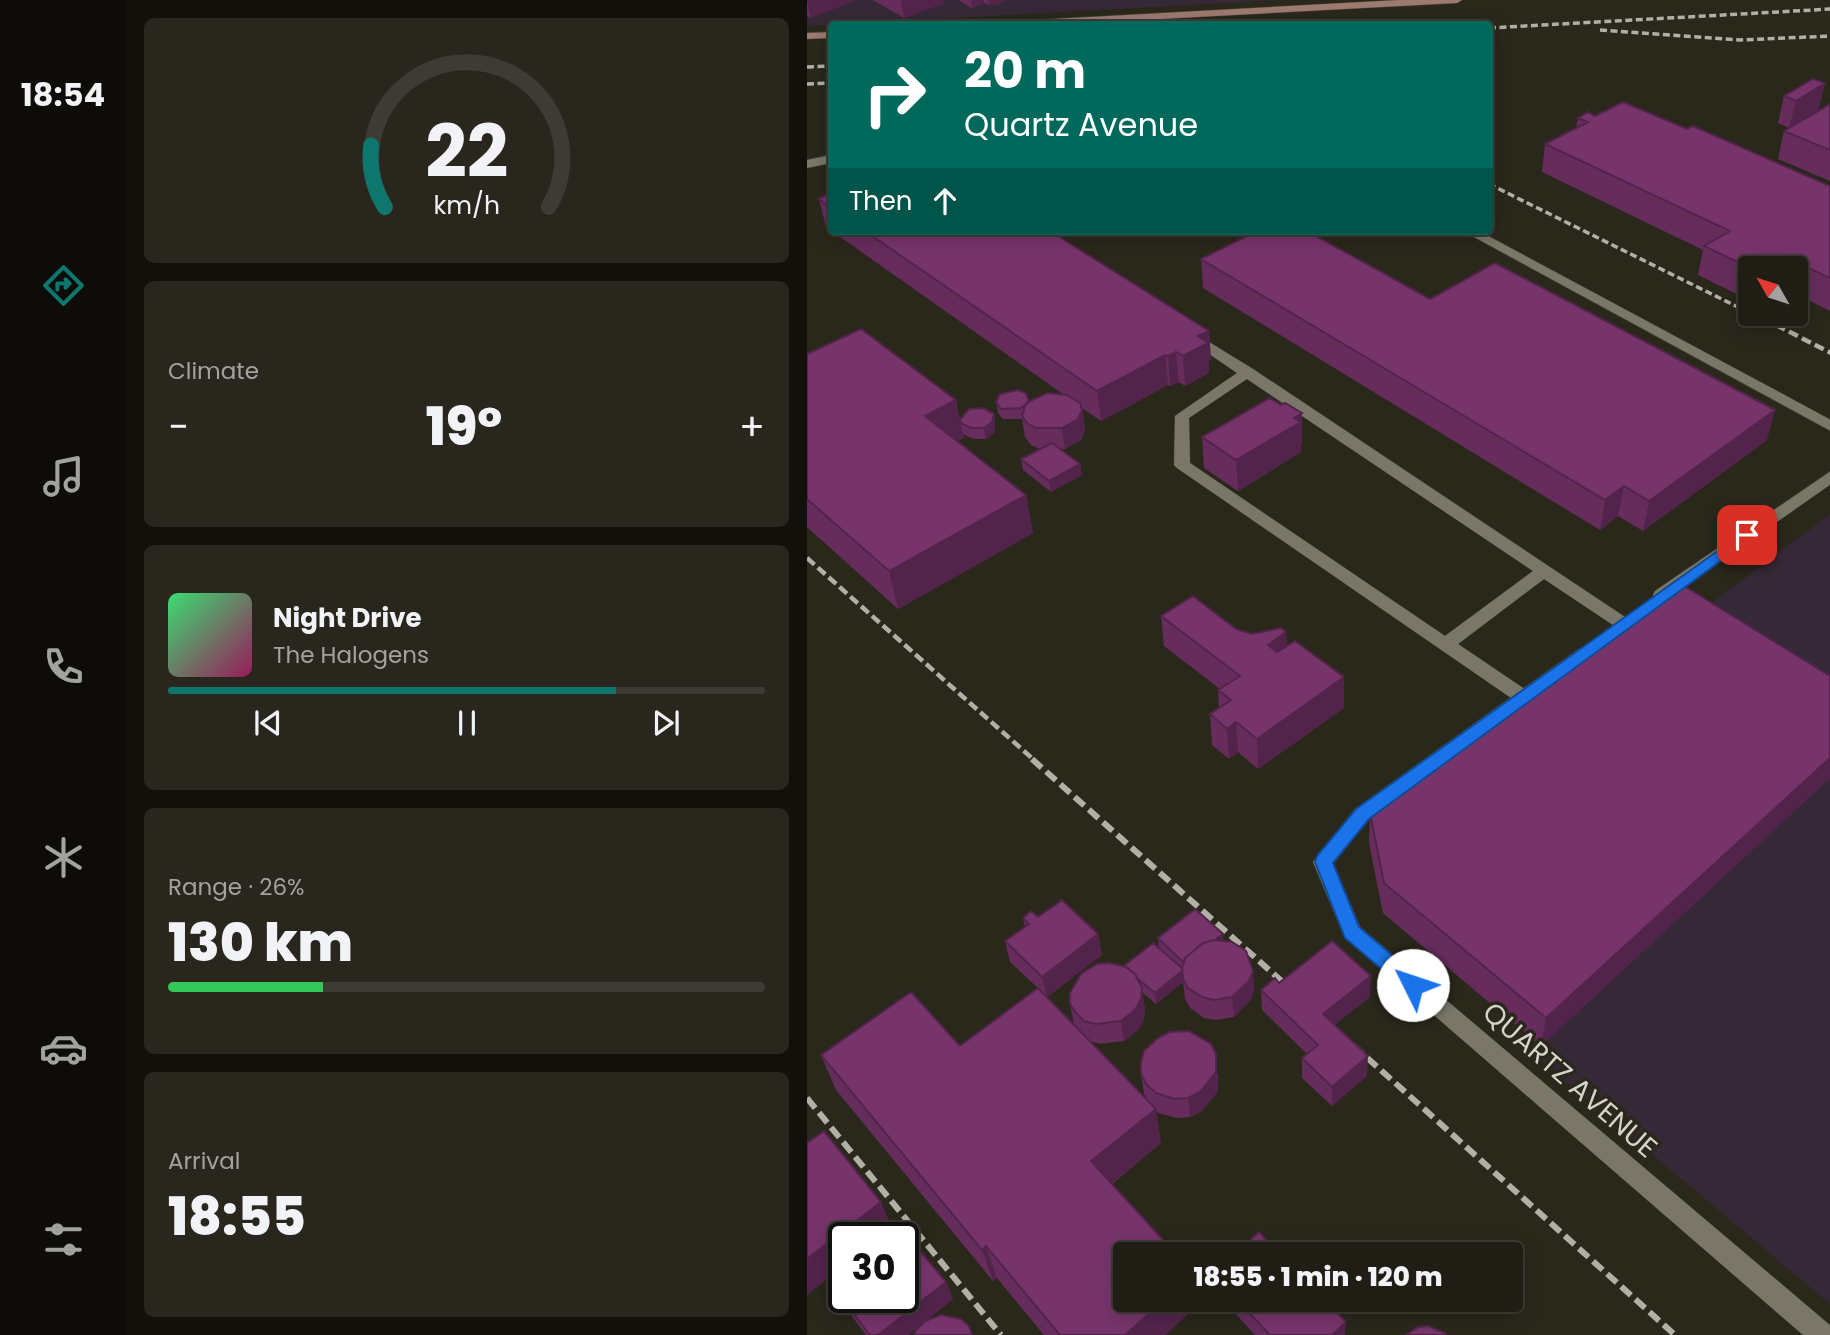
<!DOCTYPE html>
<meta charset="utf-8">
<style>
:root{--surface:#201d14;--page:#28261d;--text:#f1f3f6;--muted:#a2a2a0;--line:#3d3b34;--accent:#0f766e}
body{margin:0;font-family:Poppins,sans-serif;background:var(--page);color:var(--text);height:100vh;display:flex;flex-direction:column;font-size:26px;white-space:nowrap}
*{box-sizing:border-box;margin:0}
p{font-size:23px;color:var(--muted)}
.icon{flex:none;width:38px;height:38px;fill:none;stroke:currentColor;stroke-width:2;stroke-linecap:round;stroke-linejoin:round}
.map{position:relative;flex:1;overflow:hidden}
.sheet{display:flex;flex-direction:column;gap:18px;padding:18px;background:#12100b;width:681px}
.sheet>*{flex:none}
.guide{position:absolute;left:21px;top:21px;width:665px;height:214px;border-radius:7px;box-shadow:0 4px 18px #0003,0 0 0 2px var(--line);background:#00695c;color:#fff;overflow:hidden}
.needle{width:46px;rotate:309deg}
.fabs{position:absolute;left:931px;top:256px;display:grid;gap:14px}
.fabs a{display:grid;place-items:center;width:70px;height:70px;border-radius:7px;background:var(--surface);box-shadow:0 4px 18px #0003,0 0 0 2px var(--line);font-size:35px}
.speed{position:absolute;left:21px;top:1222px;display:flex;gap:14px;font-size:35px;font-weight:700;text-align:center}
.speed>*{display:grid;place-content:center;width:91px;height:91px;border-radius:50%;background:var(--surface);box-shadow:0 4px 18px #0003,0 0 0 2px var(--line);line-height:1}
.speed .limit{border:4px solid #111;border-radius:10px;background:#fff;color:#111}
.pin{position:absolute;display:grid;place-items:center;width:60px;height:60px;color:#fff;margin:-30px;border-radius:14px;box-shadow:0 4px 10px #0006}
.me{position:absolute;width:77px;margin:-38px;rotate:311deg;stroke-linejoin:round;filter:drop-shadow(0 0 5px #0008)}
.turn{display:flex;align-items:center;gap:24px;height:147px;padding:0 21px;font-size:32px}
.turn .icon{width:91px;height:91px;stroke-width:2.5}
.turn b{display:block;font-size:49px;line-height:60px}
.then{display:flex;align-items:center;height:66px;padding:0 21px;background:#0003;gap:14px;font-size:26px}
.big{font-size:52px;font-weight:800;line-height:1.1}
.sheet .tile{flex:1;display:flex;flex-direction:column;justify-content:center;gap:10px;min-width:0;padding:0 24px;border-radius:10px;background:var(--page)}
.sheet .dial{align-items:center;gap:0}
.dial svg{height:182px;overflow:visible;fill:none;stroke:var(--line);stroke-width:7;stroke-linecap:round;text-anchor:middle}
.dial text{fill:var(--text);stroke:none}
.song{display:flex;align-items:center;gap:21px}
.cover{width:84px;height:84px;border-radius:10px;background:linear-gradient(135deg,hsl(140 70% 55%),hsl(330 70% 35%))}
.played{height:7px;border-radius:4px;background:linear-gradient(90deg,var(--accent) 75%,var(--line) 75%)}
.keys{display:flex;justify-content:space-around;direction:ltr}
.heat{display:flex;justify-content:space-between;align-items:center;font-size:38px;direction:ltr}
.charge{height:10px;border-radius:5px;background:linear-gradient(90deg,#34c759 26%,var(--line) 0)}
.trip{position:absolute;left:306px;top:1242px;width:410px;height:70px;border-radius:7px;background:var(--surface);box-shadow:0 4px 18px #0003,0 0 0 2px var(--line);font-weight:800;line-height:70px;text-align:center}
main{display:flex;flex:1;min-height:0}
.dock{display:flex;flex-direction:column;width:126px;justify-content:space-around;align-items:center;background:#0d0c08;color:var(--muted)}
.dock .icon{width:49px;height:49px}
.dock .on{color:var(--accent)}
.dock b{font-size:32px;color:var(--text)}
.map>svg:first-child{display:block}
</style>
<main>
<nav class="dock">
<b>18:54</b>
<svg class="icon on" aria-label="directions" viewBox="0 0 24 24"><path d="M12 3l9 9-9 9-9-9zM9 14v-3h6M13 9l2 2-2 2"/></svg>
<svg class="icon" aria-label="music" viewBox="0 0 24 24"><path d="M9 18V5l10-2v13"/><circle cx="6" cy="18" r="3"/><circle cx="16" cy="16" r="3"/></svg>
<svg class="icon" aria-label="phone" viewBox="0 0 24 24"><path d="M5 4h4l2 5-3 2q2 4 5 5l2-3 5 2v4C11 20 4 13 5 4z"/></svg>
<svg class="icon" aria-label="climate" viewBox="0 0 24 24"><path d="M12 3v18M4 7l16 10M4 17L20 7"/></svg>
<svg class="icon" aria-label="car" viewBox="0 0 24 24"><path d="M5 17H2v-5l4-1 3-4h7l3 4 3 1v5h-3M9 17h6M6 11h13"/><circle cx="7" cy="17" r="2"/><circle cx="17" cy="17" r="2"/></svg>
<svg class="icon" aria-label="filters" viewBox="0 0 24 24"><path d="M4 7h16M4 17h16"/><circle cx="9" cy="7" r="2"/><circle cx="15" cy="17" r="2"/></svg>
</nav>
<section class="sheet">
<div class="tile dial"><svg viewBox="0 0 100 80">
<path d="M14 69A42 42 0 1 1 86 69"/>
<path d="M14 69A42 42 0 0 1 8 42" stroke="#0f766e"/>
<text x="50" y="56" font-size="32" font-weight="700">22</text>
<text x="50" y="72" font-size="11">km/h</text>
</svg></div>
<div class="tile"><p>Climate</p>
<div class="heat"><a>−</a><b class="big">19°</b><a>+</a></div>
</div>
<div class="tile">
<div class="song"><i class="cover"></i><div><b>Night Drive</b><p>The Halogens</p></div></div>
<div class="played"></div>
<div class="keys"><svg class="icon" aria-label="previous" viewBox="0 0 24 24"><path d="M18 5L8 12l10 7zM5 5v14"/></svg><svg class="icon" aria-label="pause" viewBox="0 0 24 24"><path d="M8 5v14M16 5v14"/></svg><svg class="icon" aria-label="next" viewBox="0 0 24 24"><path d="M6 5l10 7-10 7zM19 5v14"/></svg></div>
</div>
<div class="tile"><p>Range · 26%</p><b class="big">130 km</b><div class="charge"></div></div>
<div class="tile"><p>Arrival</p><b class="big">18:55</b></div>
</section>
<div class="map">
<svg width="1024" height="1335" viewBox="0 0 1024 1335">
<rect width="100%" height="100%" fill="#2a271b"/>
<path fill="#362937" d="M0,0H474L0,26Z
M1023,514V1304L726,1054L733,1046L576,913L562,843L893,612Z"/>
<g fill="none" stroke-linecap="round" stroke-linejoin="round">
<g stroke="#454338" stroke-width="1">
<path id="lane" d="M24,155V163L0,168V160Z
M656,231H672L1024,420V431Z
M384,331L446,369L821,619L824,623L821,627H809L737,579L651,644L722,692L725,697L722,702H710L370,468L367,465L368,416L430,373L379,338V332ZM440,379L726,571L638,636L383,463L382,418Z"/>
</g>
<g stroke="#454338" stroke-width="1">
<path id="street" d="M1024,471V484L860,599H848L846,595L848,591Z
M772,649L778,651L781,655L778,659L562,819L526,863L553,927L1024,1326V1335H996L538,938L506,862L548,809Z"/>
</g>
<g stroke="#454338" stroke-width="1">
<path id="secondary" d="M592,0H655L650,3L260,24H205L210,21Z
M24,32V38L0,39V33Z"/>
</g>
<use href="#lane" fill="#7a7769" fill-rule="evenodd"/>
<use href="#street" fill="#7a7769" fill-rule="evenodd"/>
<use href="#secondary" fill="#9d7970" fill-rule="evenodd"/>
<path stroke="#b1afa6" stroke-width="3.5" stroke-dasharray="7 3.5" stroke-linecap="butt" d="M682,28L1024,9
M793,30L933,40L1024,36
M0,67L24,66
M0,84L24,83
M682,184L943,313
M944,313L972,327"/>
<path stroke="#b1afa6" stroke-width="4.5" stroke-dasharray="10 4.5" stroke-linecap="butt" d="M969,325L1024,353
M0,558L227,760"/>
<path stroke="#b1afa6" stroke-width="6" stroke-dasharray="13 6" stroke-linecap="butt" d="M225,759L488,993
M546,1045L868,1335
M0,1098L194,1335"/>
</g>
<path fill="#662d5c" d="M0,0L4,18L0,16Z
M66,0H136L137,3L97,18Z
M151,0H199L192,4L182,5L177,3L165,8Z
M1018,83L1011,111L1023,104V181L971,159L977,131L982,128L971,123L977,96Z
M788,116L880,129L1023,186V311L989,294V268H943L942,300L891,275L896,250L735,172L738,144L769,128L771,118Z
M24,193V231H243L402,331L404,360L402,361V373L378,386L372,382L363,386L361,385L294,421L275,408L278,431L274,440L258,449H253L273,464L275,475L244,492L216,470L214,459L233,449L224,445L218,437L215,419H196L191,413L189,402H222L256,394L19,227L12,199Z
M394,259L623,299L960,440L836,531L811,516L793,530L396,288Z
M0,354L153,420L187,414L188,425L187,433L179,439H166L156,434L157,438L150,441L219,495L226,533L91,609L0,527Z
M395,437L495,443L494,444V452L431,491L397,468Z
M354,616L429,629L445,634L479,632L480,646L537,708L451,769L431,752L422,759L405,745L403,714L412,708L411,690L413,689L357,646Z
M1023,676V778L734,1046L576,913L562,843L563,813Z
M231,917L291,934L295,955L240,997L269,1027L267,1024L263,1004L317,966L352,948L351,938L416,941L446,971L447,991L443,1001L427,1017L409,1020L397,1018L383,1008L378,999L376,982L349,1004L335,992L338,1009L337,1019L331,1030L317,1041L293,1044L283,1041L341,1101L337,1094L334,1074H411V1091L395,1111L383,1117L370,1118L351,1113L349,1111L354,1143L305,1184L318,1300H391V1305L358,1335H237L190,1278L186,1281L29,1090L14,1055L153,1046L231,988L203,962L198,941L218,927L216,918Z
M472,983L563,997L527,1025L560,1076L525,1106L495,1078V1058L500,1054L455,1010L454,990Z
M139,1282L146,1299L101,1335H59L37,1306L28,1289Z
M416,1300H518L538,1335H448Z"/>
<path fill="#53244b" d="M0,0H50L4,18Z
M94,0H136L137,3L97,18Z
M164,0H177V3L165,8Z
M181,0H199L192,4L182,5Z
M1018,83L1011,111L982,128L989,101Z
M974,255L971,268H954Z
M402,331L404,360L402,361V373L378,386L376,356L391,336Z
M369,352L372,382L363,386L361,356Z
M358,355L361,385L294,421L290,391Z
M149,400L157,438L126,454L118,416Z
M275,410L278,431L274,440L258,449L255,428Z
M968,410L960,440L836,531L842,501Z
M495,413V443L494,444V452L431,491L429,460Z
M187,414L188,425L187,433L179,439L177,428Z
M273,464L275,475L244,492L242,481Z
M817,486L811,516L793,530L798,500Z
M219,495L226,533L91,609L82,571Z
M479,632L480,663L461,645Z
M537,677V708L451,769L450,739Z
M429,722L431,752L422,759L420,729Z
M1023,758V778L734,1046L739,1018Z
M291,934L295,955L240,997L235,977Z
M416,934L417,944L378,964Z
M377,970L376,982L349,1004L348,993Z
M446,971L447,991L443,1001L427,1017L425,997Z
M564,976L563,997L516,1034V1014Z
M335,988L338,1009L337,1019L331,1030L317,1041L314,1021Z
M409,1054L411,1091L395,1111L383,1117L381,1098Z
M561,1056L560,1076L525,1106V1087Z
M349,1109L354,1143L291,1194L284,1161Z
M74,1202L85,1228L73,1237H37V1266L0,1295V1259Z
M179,1246L190,1278L186,1281L175,1250Z
M139,1282L146,1299L101,1335H71Z
M357,1300H391V1305L358,1335H318Z
M539,1322L538,1335H525Z"/>
<path fill="#77346b" stroke="#53244b" stroke-width="2" d="M1006,79L1018,83L989,101L977,96Z
M816,102L880,129L886,126L1023,186V278L974,255L954,268H943L897,246L923,231L738,144L781,122L771,118L781,112L788,116Z
M1023,104V150L977,131Z
M24,193V208L12,199Z
M58,231H243L402,331L391,336L401,343L376,356L369,352L361,356L358,355L290,391Z
M450,231H500L623,299L688,263L968,410L842,501L817,486L798,500L394,259Z
M54,329L149,400L118,416L219,495L82,571L0,499V354Z
M210,390L219,393L222,402L214,408L194,409L189,402L193,394Z
M240,393L260,395L273,403L275,410L271,419L255,428H229L221,424L215,416L219,403Z
M463,398L474,405L478,403L495,413L487,418L494,422L429,460L395,437Z
M176,408L187,414L185,422L177,428H164L154,423L153,420L162,409Z
M245,443L273,464L242,481L214,459Z
M869,581L1023,676V758L739,1018L577,883L563,813Z
M386,596L429,629L445,634L474,628L479,632L461,645L470,652L488,641L537,677L450,739L429,722L420,729L403,714L424,700L411,690L433,676L354,616Z
M255,900L291,934L235,977L198,941L222,924L216,918L224,911L231,917Z
M388,909L416,934L408,940L396,943L378,958L377,963L351,938Z
M407,940L425,942L439,951L446,971L442,981L425,997L407,1000L395,997L381,988L376,979L375,968L378,958L396,943Z
M525,941L564,976L516,1014L561,1056L525,1087L495,1058L511,1045L454,990L468,978L472,983Z
M346,943L375,968V971L348,993L330,978L328,974L317,966Z
M302,963L319,967L328,974L335,988L334,999L328,1010L314,1021L289,1024L277,1021L269,1013L263,1004V993L274,974L290,964Z
M231,988L349,1109L284,1161L370,1255H318V1300H357L318,1335H253L179,1246L175,1250L14,1055L104,992L153,1046Z
M382,1031L404,1044L409,1054V1072L393,1092L381,1098L367,1099L349,1093L340,1085L334,1074V1062L337,1051L351,1038L363,1032Z
M17,1131L74,1202L0,1259V1143Z
M452,1232L474,1255H427Z
M98,1233L139,1282L71,1335H63L28,1289L37,1282V1297H96V1237H93Z
M430,1300H518L539,1322L525,1335H463Z
M134,1315L154,1319L162,1326L165,1335H107L109,1330L118,1321Z
M621,1326L638,1333L639,1335H599L611,1327Z"/>
<path fill="#1a73e8" stroke="#114b97" stroke-width="2" d="M940,530L945,531L947,535L945,538L562,819L526,863L552,927L613,979L616,985L613,990L606,993L599,990L538,938L508,862L510,856L549,809Z"/>
<g text-anchor="middle" dominant-baseline="central" stroke-width="7" stroke-linejoin="round" paint-order="stroke">
<g font-size="28" fill="#d5d3cb" stroke="#2a271b">
<text transform="translate(763 1080) rotate(41)">QUARTZ AVENUE</text>
</g>
</g>
</svg>
<div class="fabs">
<a><svg class="needle" viewBox="-14 -14 28 28"><path d="M0-13l5 13h-10z" fill="#e53935"/><path d="M0 13l5-13h-10z" fill="#a2a2a0"/></svg></a>
</div>
<div class="speed"><div class="limit">30</div></div>
<div class="pin" style="left:940px;top:535px;background:#d93025"><svg class="icon" aria-label="arrive" viewBox="0 0 24 24"><path d="M6 21V4h12l-3 4 3 4H6"/></svg></div>
<svg class="me" style="left:606px;top:985px" viewBox="-20 -20 40 40"><circle r="19" fill="#fff"/><path d="M0-13L10 11 0 6-10 11z" fill="#1a73e8"/></svg>
<div class="trip">18:55 · 1 min · 120 m</div>
<div class="guide">
<div class="turn"><svg class="icon" aria-label="right" viewBox="0 0 24 24"><path d="M7 20v-9h11M14 6l5 5-5 5"/></svg><div><b>20 m</b>Quartz Avenue</div></div>
<div class="then">Then<svg class="icon" aria-label="ahead" viewBox="0 0 24 24"><path d="M12 20V5M6 11l6-6 6 6"/></svg></div>
</div>
</div>
</main>
